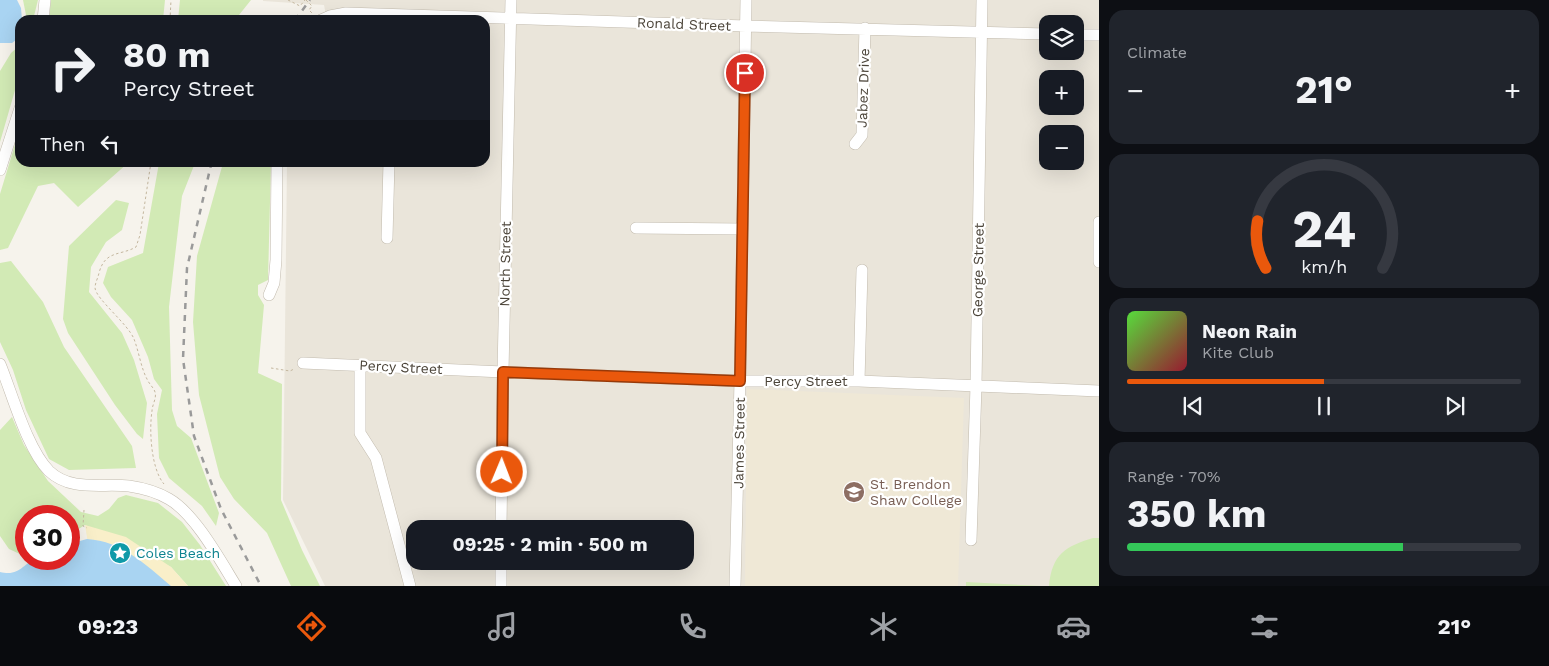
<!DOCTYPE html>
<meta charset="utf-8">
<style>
:root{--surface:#171b24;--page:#20242c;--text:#f1f3f6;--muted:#9ea1a6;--line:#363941;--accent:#ea580c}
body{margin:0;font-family:"Work Sans",sans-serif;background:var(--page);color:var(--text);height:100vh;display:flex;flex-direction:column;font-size:19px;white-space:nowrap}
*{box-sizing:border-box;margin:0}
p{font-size:16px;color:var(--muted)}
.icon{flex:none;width:28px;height:28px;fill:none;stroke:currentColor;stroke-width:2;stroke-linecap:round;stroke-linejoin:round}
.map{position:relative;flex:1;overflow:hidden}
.side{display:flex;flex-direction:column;gap:10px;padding:10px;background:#0d0f14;width:450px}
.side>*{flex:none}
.guide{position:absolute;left:15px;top:15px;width:475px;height:152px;border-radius:15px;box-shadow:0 5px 20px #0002;background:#171b24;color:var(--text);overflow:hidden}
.buttons{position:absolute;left:1039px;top:15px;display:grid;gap:10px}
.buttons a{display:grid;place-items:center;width:45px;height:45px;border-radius:10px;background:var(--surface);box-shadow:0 5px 20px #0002;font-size:25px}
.speed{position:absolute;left:15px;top:505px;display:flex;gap:10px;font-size:25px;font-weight:700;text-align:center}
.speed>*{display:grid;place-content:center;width:65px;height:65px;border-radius:50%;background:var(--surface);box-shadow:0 5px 20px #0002;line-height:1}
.speed .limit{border:8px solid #d22;background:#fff;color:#111}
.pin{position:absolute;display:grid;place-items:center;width:42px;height:42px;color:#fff;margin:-21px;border:2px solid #fff;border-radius:50%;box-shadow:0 1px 5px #0007}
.me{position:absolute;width:55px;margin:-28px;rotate:1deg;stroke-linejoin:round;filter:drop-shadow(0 0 4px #0008)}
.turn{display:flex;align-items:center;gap:18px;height:105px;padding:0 25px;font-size:22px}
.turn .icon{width:65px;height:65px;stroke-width:2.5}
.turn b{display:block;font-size:35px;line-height:42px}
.then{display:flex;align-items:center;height:48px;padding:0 25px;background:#0003;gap:10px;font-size:19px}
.big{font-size:38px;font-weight:700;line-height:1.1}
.side .widget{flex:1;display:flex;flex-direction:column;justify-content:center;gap:8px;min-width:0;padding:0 18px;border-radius:15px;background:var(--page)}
.side .dial{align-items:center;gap:0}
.dial svg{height:130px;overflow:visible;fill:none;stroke:var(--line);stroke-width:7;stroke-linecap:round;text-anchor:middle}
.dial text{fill:var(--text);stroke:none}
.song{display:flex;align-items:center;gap:15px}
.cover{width:60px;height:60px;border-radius:8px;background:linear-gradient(135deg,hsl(110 70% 55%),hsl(350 70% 35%))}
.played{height:5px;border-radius:2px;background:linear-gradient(90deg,var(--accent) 50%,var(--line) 50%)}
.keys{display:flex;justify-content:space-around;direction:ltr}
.heat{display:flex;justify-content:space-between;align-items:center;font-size:28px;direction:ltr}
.charge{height:8px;border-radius:4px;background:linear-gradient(90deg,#34c759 70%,var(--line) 0)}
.trip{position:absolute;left:406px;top:520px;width:288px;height:50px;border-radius:15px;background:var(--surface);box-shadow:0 5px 20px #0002;font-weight:700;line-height:50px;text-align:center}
.menu{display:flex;height:80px;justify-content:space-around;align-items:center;background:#090b0e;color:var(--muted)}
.menu .icon{width:35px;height:35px}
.menu .active{color:var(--accent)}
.menu b{font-size:22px;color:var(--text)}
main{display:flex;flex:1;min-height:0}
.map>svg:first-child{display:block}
</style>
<main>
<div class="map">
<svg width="1099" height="586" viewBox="0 0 1099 586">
<rect width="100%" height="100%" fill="#f6f3ec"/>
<path fill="#eae5da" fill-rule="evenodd" d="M263,0H1099V586H325L283,500L287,163L485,162V20H327L324,5L263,1ZM1048,24H1075V51H1048ZM1048,79H1075V106H1048ZM1048,134H1075V161H1048ZM415,529H685V561H415Z"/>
<path fill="#efe8d6" d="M747,389L964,398L958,586H745Z"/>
<path fill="#d2eab5" d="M23,0H38L33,20H27Z
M51,0H165L163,20H49Z
M180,0H251L235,20H178Z
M20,45V73L0,142V71L11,53Z
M20,128V162L128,163L78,207L54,183L38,186L8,248L0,250V194Z
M159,163H195L182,196L169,307L172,410L177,426L191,438L219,513L216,526L202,506L169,478L159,458L157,414L162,390L154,379L148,357L132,320L111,297L103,283L108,267L143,253Z
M223,163H271L268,280L258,285V295L264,305L258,373L282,384L281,500L302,550L320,586H291L267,533L234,499L220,477L199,395L193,322L197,256Z
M116,200L129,203L122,230L106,242L91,267L89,292L122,333L134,360L147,403L143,439L137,434L115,405L68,333L63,319L69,246Z
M11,261L43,302L64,347L132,446L136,468L69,470L49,459L26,410L13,370L0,342V263Z
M12,417L24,445L48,481L81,512L98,516L109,509L118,498L126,495L158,503L182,522L200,545L226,586H188L171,567L85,525L69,535V516H26V555L24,556L9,549L0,536V430Z
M1093,538H1099V586H1049C1052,554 1066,546 1093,538Z
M966,582L1041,586H966Z"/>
<path fill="#f9efc9" d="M85,525L126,537L171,567L188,586H95Z"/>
<path fill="#a9d4f2" d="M0,0H17L21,8L22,20H20V37L12,43H0Z
M87,539C122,541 146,565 171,586H0V572C20,577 23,563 36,559C44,556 60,559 69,559V544Z"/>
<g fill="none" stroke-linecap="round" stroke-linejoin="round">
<g stroke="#c2bbae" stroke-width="12">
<path id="minor" d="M43,20L45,0
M321,20L330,16L346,13L746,26L1048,34
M1075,35H1099
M855,144L862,135L865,28
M0,170L20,108
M1099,222V262
M636,228L742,229
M387,238L389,162
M269,295L274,283L276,260L277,162
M303,363L503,372L740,381H859L1099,391
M0,364C12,393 27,449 49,471C71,492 102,483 129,486C143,488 157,492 169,499C195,514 220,560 236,586
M360,365V433L376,458L410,586
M859,381L862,270
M501,529L503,372L511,0
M971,540L976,386L982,0
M501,586V561
M735,586L740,381L746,0"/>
</g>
<path stroke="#c4b79f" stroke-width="1" stroke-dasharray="2.5 2.5" stroke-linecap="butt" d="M288,0L300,6L305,0
M306,0L312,6L309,10L313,14
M170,20L171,0
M151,162L140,235L136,247C120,256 105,250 99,273C98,278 95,283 95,288C96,299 128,324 134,339C139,352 141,368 147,379C149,384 154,388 155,392C157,398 152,405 152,411C149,430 151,469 164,484
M271,368L290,371L294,369
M84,510L83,526L87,528"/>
<use href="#minor" stroke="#fff" stroke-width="11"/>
<path stroke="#9a9a9a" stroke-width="2.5" stroke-dasharray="6 6" stroke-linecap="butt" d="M295,20L310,0
M212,162L210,169L187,268L183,359L194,436L221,509L261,586"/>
</g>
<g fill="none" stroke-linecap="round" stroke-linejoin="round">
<g stroke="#983908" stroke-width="12">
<path id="route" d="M502,472L503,372L740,381L745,73"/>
</g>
<use href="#route" stroke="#ea580c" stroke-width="9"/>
</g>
<defs>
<g id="school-disc" transform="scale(1.125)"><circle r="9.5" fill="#8d6e63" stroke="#fff"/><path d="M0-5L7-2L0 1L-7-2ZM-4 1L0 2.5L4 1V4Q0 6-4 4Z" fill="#fff"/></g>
<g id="sight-disc" transform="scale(1.125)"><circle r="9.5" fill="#0f9aa8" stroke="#fff"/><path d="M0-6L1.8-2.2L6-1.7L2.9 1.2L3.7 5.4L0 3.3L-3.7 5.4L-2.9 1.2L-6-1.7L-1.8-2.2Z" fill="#fff"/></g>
</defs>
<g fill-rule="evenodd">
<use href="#school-disc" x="854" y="492"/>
<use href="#sight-disc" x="120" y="553"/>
</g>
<g text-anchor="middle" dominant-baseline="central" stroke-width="4.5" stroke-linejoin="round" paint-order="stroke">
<g font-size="14" fill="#4b4439" stroke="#fff">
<text transform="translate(684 24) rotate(2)">Ronald Street</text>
<text transform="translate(863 88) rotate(-88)">Jabez Drive</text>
<text transform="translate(505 264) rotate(-89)">North Street</text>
<text transform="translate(978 270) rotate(-89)">George Street</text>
<text transform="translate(401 367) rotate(3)">Percy Street</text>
<text x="806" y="381">Percy Street</text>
<text transform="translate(739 443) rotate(-89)">James Street</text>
</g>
<g font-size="14" fill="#785e54" stroke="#fff" text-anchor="start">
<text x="870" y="484">St. Brendon<tspan x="870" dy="16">Shaw College</tspan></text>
</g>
<g font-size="14" fill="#0d838f" stroke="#fff" text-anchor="start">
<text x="136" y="553">Coles Beach</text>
</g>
</g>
</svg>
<div class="buttons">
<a><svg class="icon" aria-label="layers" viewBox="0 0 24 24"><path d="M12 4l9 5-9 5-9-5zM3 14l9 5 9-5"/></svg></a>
<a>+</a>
<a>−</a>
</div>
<div class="speed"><div class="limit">30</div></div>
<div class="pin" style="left:745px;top:73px;background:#d93025"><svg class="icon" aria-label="arrive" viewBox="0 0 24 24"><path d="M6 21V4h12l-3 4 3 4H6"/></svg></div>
<svg class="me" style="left:502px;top:472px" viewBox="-20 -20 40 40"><circle r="17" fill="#ea580c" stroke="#fff" stroke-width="3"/><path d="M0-11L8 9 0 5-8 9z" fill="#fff"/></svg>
<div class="trip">09:25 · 2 min · 500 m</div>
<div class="guide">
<div class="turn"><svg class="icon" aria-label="right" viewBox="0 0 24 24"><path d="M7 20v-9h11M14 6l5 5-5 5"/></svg><div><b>80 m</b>Percy Street</div></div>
<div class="then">Then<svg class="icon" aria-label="left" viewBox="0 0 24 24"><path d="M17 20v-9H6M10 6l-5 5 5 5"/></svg></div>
</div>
</div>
<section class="side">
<div class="widget"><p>Climate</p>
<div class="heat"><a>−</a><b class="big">21°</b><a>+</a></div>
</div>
<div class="widget dial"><svg viewBox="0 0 100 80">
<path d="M14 69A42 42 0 1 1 86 69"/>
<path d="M14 69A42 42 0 0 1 9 40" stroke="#ea580c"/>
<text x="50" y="56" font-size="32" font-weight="700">24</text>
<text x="50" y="72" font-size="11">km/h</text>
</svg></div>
<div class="widget">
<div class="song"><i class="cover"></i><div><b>Neon Rain</b><p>Kite Club</p></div></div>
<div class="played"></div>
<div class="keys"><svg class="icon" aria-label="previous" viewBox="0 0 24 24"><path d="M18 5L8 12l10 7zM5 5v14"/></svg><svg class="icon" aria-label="pause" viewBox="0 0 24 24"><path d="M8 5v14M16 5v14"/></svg><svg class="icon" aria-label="next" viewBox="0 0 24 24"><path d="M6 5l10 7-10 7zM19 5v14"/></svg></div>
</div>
<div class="widget"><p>Range · 70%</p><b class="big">350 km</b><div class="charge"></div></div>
</section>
</main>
<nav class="menu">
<b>09:23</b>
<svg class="icon active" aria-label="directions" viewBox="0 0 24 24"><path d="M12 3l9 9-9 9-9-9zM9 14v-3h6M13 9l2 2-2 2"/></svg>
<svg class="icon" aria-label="music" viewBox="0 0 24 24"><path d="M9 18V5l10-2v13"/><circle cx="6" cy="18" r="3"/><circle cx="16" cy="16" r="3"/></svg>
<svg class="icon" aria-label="phone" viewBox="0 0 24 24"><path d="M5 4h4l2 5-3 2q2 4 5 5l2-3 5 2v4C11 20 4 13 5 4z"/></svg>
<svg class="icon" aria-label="climate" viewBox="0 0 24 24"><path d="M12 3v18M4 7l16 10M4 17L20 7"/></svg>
<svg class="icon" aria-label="car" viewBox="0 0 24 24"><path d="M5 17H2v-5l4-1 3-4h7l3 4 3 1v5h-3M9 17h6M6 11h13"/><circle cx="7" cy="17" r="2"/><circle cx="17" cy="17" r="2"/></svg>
<svg class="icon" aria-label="filters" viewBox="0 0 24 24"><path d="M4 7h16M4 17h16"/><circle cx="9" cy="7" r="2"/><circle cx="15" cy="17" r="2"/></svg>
<b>21°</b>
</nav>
